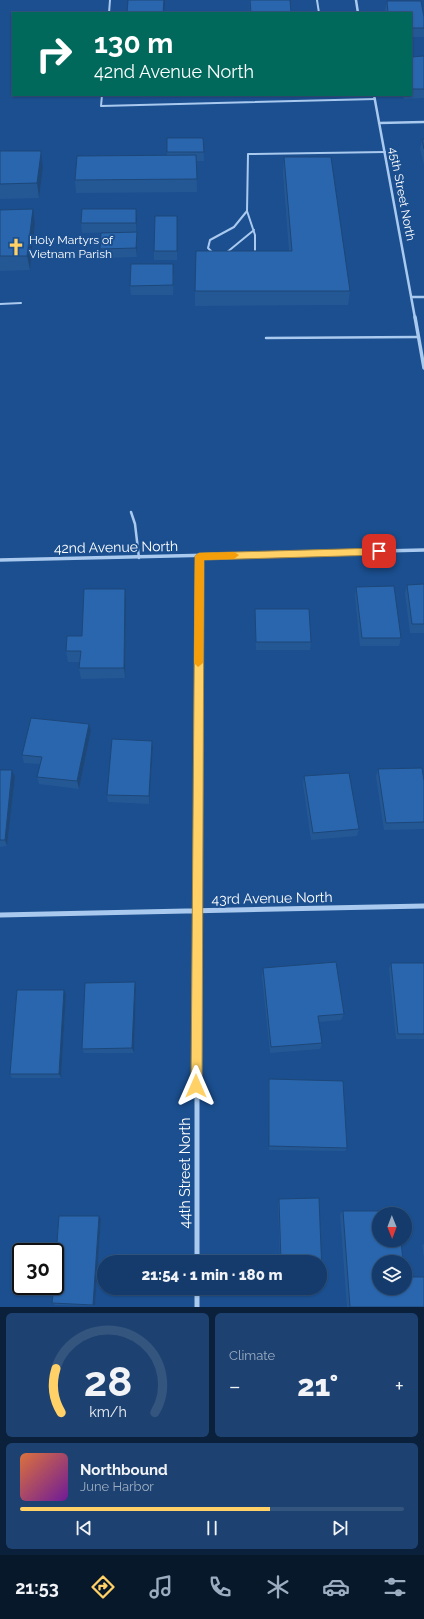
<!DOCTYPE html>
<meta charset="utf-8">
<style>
:root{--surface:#143b6b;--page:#1d4271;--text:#f1f3f6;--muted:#9dadc1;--line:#33557e;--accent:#ffd166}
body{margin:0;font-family:Raleway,sans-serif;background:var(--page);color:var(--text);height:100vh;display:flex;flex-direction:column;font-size:15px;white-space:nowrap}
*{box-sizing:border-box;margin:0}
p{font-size:13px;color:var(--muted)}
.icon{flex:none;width:22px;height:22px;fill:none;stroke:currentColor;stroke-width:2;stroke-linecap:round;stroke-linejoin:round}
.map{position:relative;height:1307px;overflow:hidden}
.drawer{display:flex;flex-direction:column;gap:6px;padding:6px;background:#0b203b;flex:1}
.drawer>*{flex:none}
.hud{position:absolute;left:12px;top:12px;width:400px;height:84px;border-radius:0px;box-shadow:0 1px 3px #0004,0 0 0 1px var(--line);background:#00695c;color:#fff;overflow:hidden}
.needle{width:26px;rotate:179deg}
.tools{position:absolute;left:372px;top:1207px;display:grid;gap:8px}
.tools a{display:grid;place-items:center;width:40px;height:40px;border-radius:50%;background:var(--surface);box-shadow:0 1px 3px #0004,0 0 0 1px var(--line);font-size:20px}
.speed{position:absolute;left:12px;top:1243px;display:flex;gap:8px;font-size:20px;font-weight:700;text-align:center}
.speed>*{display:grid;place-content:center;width:52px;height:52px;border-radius:50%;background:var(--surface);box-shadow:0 1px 3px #0004,0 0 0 1px var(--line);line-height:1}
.speed .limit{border:2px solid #111;border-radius:6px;background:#fff;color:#111}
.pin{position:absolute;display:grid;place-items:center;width:34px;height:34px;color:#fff;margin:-17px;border-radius:8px;box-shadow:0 2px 6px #0006}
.me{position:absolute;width:44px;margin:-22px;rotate:0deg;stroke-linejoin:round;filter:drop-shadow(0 0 3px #0008)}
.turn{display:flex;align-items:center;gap:14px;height:84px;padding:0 16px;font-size:18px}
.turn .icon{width:52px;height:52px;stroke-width:2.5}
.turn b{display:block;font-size:28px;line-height:34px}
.big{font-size:30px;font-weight:800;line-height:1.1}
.drawer .tile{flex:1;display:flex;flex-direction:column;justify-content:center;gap:6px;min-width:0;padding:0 14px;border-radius:6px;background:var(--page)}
.drawer .dial{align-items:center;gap:0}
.dial svg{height:104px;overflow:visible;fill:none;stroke:var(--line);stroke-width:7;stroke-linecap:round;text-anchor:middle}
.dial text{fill:var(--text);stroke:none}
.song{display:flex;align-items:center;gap:12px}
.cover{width:48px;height:48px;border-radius:6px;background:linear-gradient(135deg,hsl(20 70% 55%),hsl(280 70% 35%))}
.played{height:4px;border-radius:2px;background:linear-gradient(90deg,var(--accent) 65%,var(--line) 65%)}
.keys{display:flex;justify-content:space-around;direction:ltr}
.heat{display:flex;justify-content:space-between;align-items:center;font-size:22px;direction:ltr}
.drawer .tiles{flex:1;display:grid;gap:6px;grid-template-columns:1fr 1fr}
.tile:last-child{grid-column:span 2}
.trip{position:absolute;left:97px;top:1255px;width:230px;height:40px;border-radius:20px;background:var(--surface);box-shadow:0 1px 3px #0004,0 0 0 1px var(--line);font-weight:800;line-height:40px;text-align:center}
.tab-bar{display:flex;height:64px;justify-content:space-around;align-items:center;background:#08182b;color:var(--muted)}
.tab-bar .icon{width:28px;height:28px}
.tab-bar .active{color:var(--accent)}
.tab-bar b{font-size:18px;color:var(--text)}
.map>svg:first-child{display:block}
</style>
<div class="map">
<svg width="424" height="1307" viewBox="0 0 424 1307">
<rect width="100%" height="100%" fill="#1b4f8f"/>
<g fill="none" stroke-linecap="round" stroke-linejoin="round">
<path stroke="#a9c9ee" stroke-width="2" d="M317,0L319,13
M109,13L110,0
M102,95L101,106L375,99
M247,211L248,154L385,152
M213,253L208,248L210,240L234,227L247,211L255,235V250
M226,253L254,230
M0,304L21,303"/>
<path stroke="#a9c9ee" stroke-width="2.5" d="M266,338L418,337
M131,512L135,524L139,558"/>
<path stroke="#a9c9ee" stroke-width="2.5" d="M356,0L358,13
M374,95L415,318
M379,123L424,122
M412,297H424"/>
<path stroke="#a9c9ee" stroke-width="3.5" d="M415,317L424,368
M0,560L424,550
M197,742L199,557"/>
<path stroke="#a9c9ee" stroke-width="5" d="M0,915L424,906
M197,1262V741
M197,1288V1307"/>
</g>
<path fill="#245895" d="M249,0H290L291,13H250Z
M387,1L424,17V37H411V13H386L385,10Z
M424,56V98L404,99L403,95H411V57Z
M203,138L204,161H196L197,192L76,193L75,180L167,155V152Z
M422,139H424V165L420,149Z
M0,151L43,168L39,198L0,199Z
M284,157L350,291L348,305L195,306V291L289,251L283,172Z
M136,209L137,219L136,232L82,233L81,223Z
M0,210L35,224L30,270L0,271Z
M177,216V260H154V251Z
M137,242V257L101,258L100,249Z
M174,274L173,295H131L130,286Z
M424,584V633H410L405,593L407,585Z
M356,587L401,638L399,646H360L355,596Z
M125,589L126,600L125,678L81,679L79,668L80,662H68L66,651L82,636Z
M255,609L311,642L310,650H256L255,618Z
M91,731L79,789L39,784L37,777L40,764L24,763L22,755Z
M152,741L153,748L149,804L108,802L107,795Z
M378,769L424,781V829L384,830L376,776Z
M0,770L15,777L7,846L0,847Z
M304,776L359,829L357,836L311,840L303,784Z
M391,963H424V1039H396L389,969Z
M263,968L344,1014L341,1020L319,1022L322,1043L320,1049L270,1053L262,976Z
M135,982L136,988L134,1053H84L82,1049Z
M66,995L61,1078H12L10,1074Z
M269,1079L347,1148L345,1151L269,1150L268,1084Z
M319,1198L322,1273L321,1275H320V1262H280L278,1202L279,1199Z
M343,1211L379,1288L424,1307H347L340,1214Z
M101,1219L95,1306L55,1305L52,1303Z
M424,1244V1258L422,1245Z"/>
<path fill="#1d4779" d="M164,0H165L164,13H163Z
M41,153L43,168L39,198L37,183Z
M33,209L35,224L30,270L27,256Z
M136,209L137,219L136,232Z
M137,232V257L136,248Z
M125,589L126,600L125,678L124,668Z
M89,724L91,731L79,789L77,781Z
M152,741L153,748L149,804V796Z
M12,770L15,777L7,846L5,840Z
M135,982L136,988L134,1053L132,1048Z
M64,990L66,995L61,1078L59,1074Z
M99,1216L101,1219L95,1306L93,1305Z"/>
<path fill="#2a66ad" stroke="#1d4779" d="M128,0H164L163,13H127Z
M250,0H290L291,13H251Z
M387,1H421L424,17V28H411V13H388Z
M424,56V89H411V57Z
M167,138H203L204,152H167Z
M422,139H424V149Z
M0,151H41V153L37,183L0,184Z
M196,155L197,179L75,180L77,156Z
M284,157H331L350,291H195L196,251H292Z
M33,209L27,256H0V210Z
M82,209H136V223H81Z
M155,216H177V251H154Z
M137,232L136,248L100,249L101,233Z
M131,264H173V285L130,286Z
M424,584V624H412L407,585Z
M394,586L401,638H362L356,587Z
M84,589H125L124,668H79L81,651H66L67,636H82Z
M255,609H309L311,642H256Z
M31,718L89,724L77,781L37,777L42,757L22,755Z
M112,739L152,741L149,796L107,795Z
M422,768L424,781V822L386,823L378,769Z
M0,770H12L5,840H0Z
M349,773L359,829L313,833L304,776Z
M336,962L344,1014L318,1016L322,1043L271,1047L263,968Z
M391,963H424V1034H398Z
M135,982L132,1048L82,1049L85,983Z
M17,990H64L59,1074H10Z
M269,1079L343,1081L347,1148L269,1146Z
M319,1198L322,1273H320V1262H281L279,1199Z
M343,1211H398V1214H379V1240H401L403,1262H379V1288H405V1277H424V1307H350Z
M59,1216H99L93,1305L52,1303L54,1286H55V1268Z"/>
<path fill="#ffd166" stroke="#a68842" d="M379,548L383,551L379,555L204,560L202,1086L201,1090L196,1092L192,1090L191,1086L195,556L199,553Z"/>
<path fill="#f59e0b" d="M234,552L239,555L234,559L204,560L203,663L198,667L194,663L195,556L199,553Z"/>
<defs>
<g id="church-bare" transform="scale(1.38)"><path d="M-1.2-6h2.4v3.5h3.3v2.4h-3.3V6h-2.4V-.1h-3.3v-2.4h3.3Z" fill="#ffd166" stroke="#1b4f8f" stroke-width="2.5" paint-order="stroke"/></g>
</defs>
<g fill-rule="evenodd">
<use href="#church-bare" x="16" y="247"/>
</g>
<g text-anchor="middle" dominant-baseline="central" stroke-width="4" stroke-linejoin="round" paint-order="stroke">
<g font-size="12" fill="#fff" stroke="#1b4f8f">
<text transform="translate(402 194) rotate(79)">45th Street North</text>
</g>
<g font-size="12" fill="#fff" stroke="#1b4f8f" text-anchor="start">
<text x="29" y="240">Holy Martyrs of<tspan x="29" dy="14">Vietnam Parish</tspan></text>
</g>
<g font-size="14" fill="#fff" stroke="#1b4f8f">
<text transform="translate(116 547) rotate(-1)">42nd Avenue North</text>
<text transform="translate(272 898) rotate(-1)">43rd Avenue North</text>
<text transform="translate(185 1173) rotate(-90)">44th Street North</text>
</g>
</g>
</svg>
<div class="tools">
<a><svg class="needle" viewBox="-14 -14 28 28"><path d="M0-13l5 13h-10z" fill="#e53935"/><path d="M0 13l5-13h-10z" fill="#9dadc1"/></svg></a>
<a><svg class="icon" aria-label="layers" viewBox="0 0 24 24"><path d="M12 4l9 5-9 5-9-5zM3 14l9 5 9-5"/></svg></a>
</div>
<div class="speed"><div class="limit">30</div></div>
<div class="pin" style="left:379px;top:551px;background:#d93025"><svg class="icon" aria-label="arrive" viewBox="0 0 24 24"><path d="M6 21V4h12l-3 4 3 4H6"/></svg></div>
<svg class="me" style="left:196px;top:1086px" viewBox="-20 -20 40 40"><path d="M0-17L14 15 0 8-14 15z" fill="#ffd166" stroke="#fff" stroke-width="4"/></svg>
<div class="trip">21:54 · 1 min · 180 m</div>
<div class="hud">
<div class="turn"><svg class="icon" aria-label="right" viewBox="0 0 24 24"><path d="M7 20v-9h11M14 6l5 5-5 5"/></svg><div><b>130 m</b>42nd Avenue North</div></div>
</div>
</div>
<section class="drawer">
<div class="tiles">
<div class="tile dial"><svg viewBox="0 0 100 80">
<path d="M14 69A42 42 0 1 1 86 69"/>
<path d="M14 69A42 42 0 0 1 10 35" stroke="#ffd166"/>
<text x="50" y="56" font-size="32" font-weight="700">28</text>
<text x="50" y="72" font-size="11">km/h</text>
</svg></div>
<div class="tile"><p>Climate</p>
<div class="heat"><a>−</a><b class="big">21°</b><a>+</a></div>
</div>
<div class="tile">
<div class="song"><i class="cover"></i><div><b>Northbound</b><p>June Harbor</p></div></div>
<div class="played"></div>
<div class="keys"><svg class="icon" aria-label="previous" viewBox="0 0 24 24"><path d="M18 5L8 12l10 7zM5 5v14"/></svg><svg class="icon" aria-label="pause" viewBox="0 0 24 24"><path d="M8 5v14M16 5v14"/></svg><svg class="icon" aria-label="next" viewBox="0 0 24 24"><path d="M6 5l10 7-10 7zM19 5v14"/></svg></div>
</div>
</div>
</section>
<nav class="tab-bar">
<b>21:53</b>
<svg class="icon active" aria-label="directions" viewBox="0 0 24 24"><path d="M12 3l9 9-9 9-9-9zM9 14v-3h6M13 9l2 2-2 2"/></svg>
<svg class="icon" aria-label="music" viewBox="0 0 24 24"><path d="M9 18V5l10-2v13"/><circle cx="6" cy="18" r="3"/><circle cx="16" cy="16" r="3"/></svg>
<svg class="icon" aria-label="phone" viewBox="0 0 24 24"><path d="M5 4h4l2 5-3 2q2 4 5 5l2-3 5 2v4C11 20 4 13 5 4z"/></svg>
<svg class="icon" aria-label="climate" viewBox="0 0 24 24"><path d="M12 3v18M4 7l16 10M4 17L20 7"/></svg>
<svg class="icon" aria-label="car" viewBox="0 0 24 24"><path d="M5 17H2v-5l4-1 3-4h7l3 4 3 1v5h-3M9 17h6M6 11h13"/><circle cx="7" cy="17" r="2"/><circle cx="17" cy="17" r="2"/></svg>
<svg class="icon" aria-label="filters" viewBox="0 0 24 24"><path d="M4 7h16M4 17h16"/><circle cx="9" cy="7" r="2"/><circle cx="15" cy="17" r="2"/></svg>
</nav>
